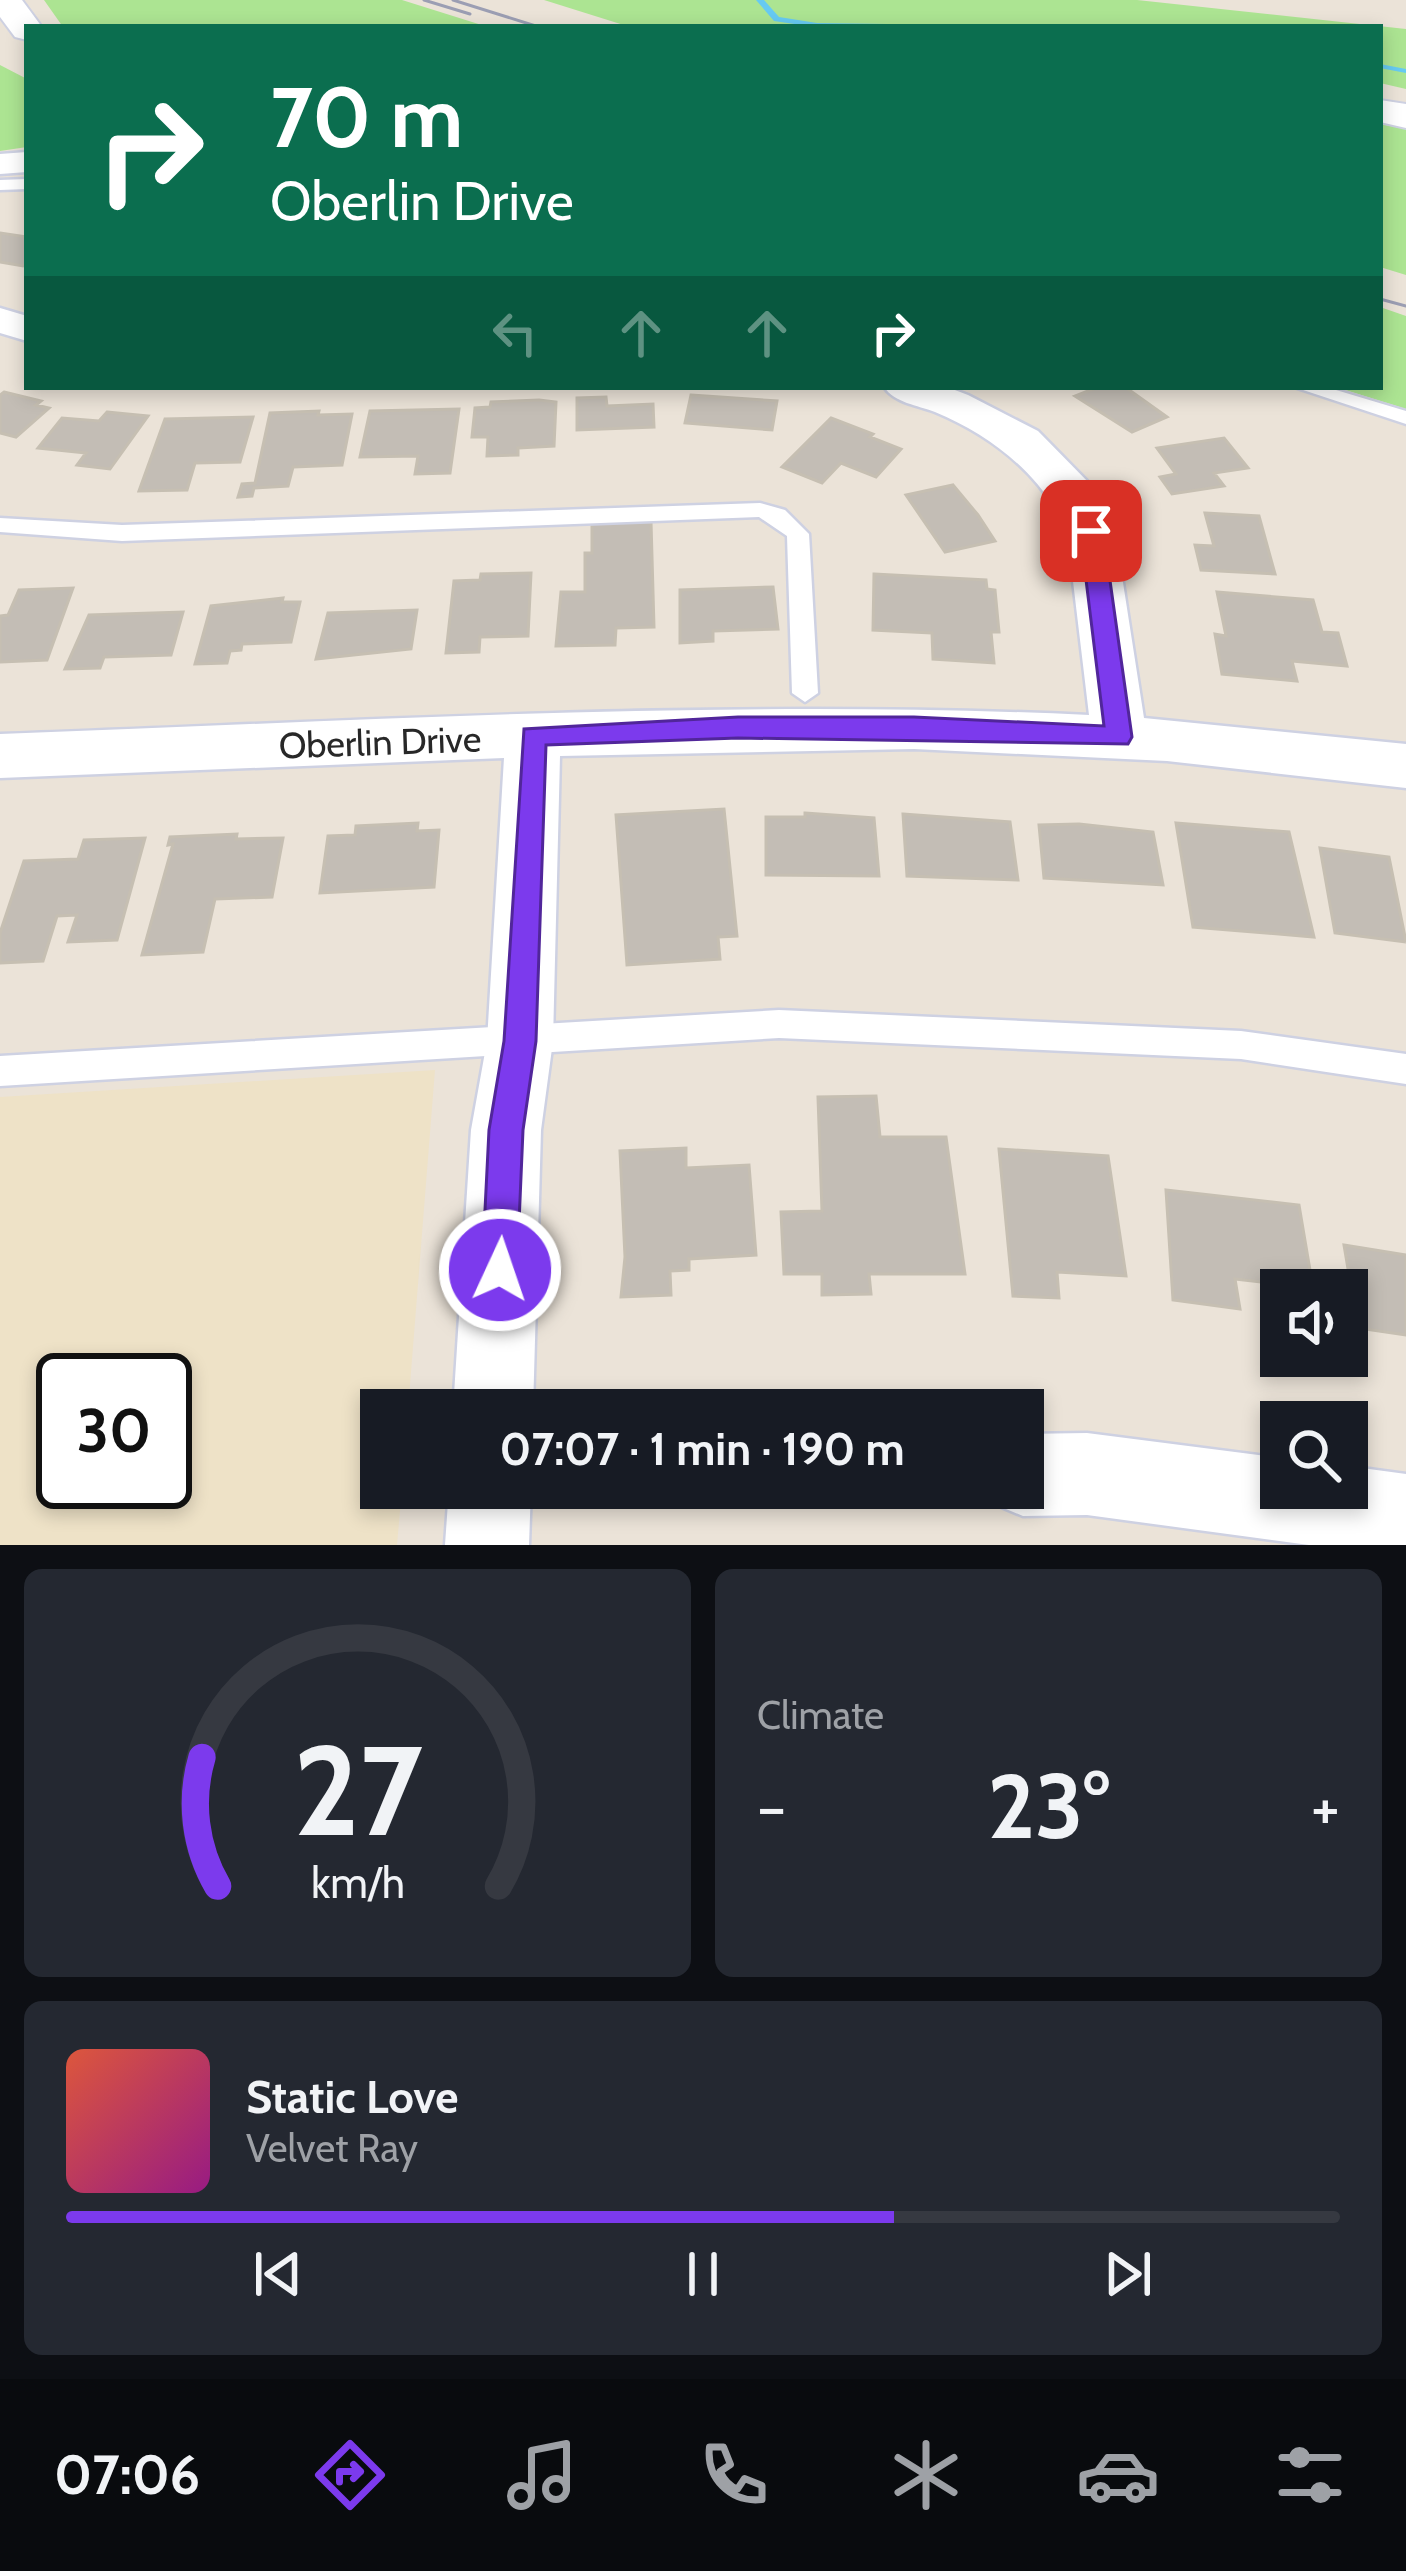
<!DOCTYPE html>
<meta charset="utf-8">
<style>
:root{--surface:#171b24;--page:#242831;--text:#f1f3f6;--muted:#9ea1a6;--line:#363941;--accent:#7c3aed}
body{margin:0;font-family:Cabin,sans-serif;background:var(--page);color:var(--text);height:100vh;display:flex;flex-direction:column;font-size:45px;white-space:nowrap}
*{box-sizing:border-box;margin:0}
p{font-size:39px;color:var(--muted)}
.icon{flex:none;width:66px;height:66px;fill:none;stroke:currentColor;stroke-width:2;stroke-linecap:round;stroke-linejoin:round}
.map{position:relative;height:1545px;overflow:hidden}
.sheet{display:flex;flex-direction:column;gap:24px;padding:24px;background:#0d0f14;flex:1}
.sheet>*{flex:none}
.top-card{position:absolute;left:24px;top:24px;width:1359px;height:366px;border-radius:0px;box-shadow:0 6px 18px #0003;background:#0b6e4f;color:#fff;overflow:hidden}
.fabs{position:absolute;left:1260px;top:1269px;display:grid;gap:24px}
.fabs a{display:grid;place-items:center;width:108px;height:108px;border-radius:0px;background:var(--surface);box-shadow:0 6px 18px #0003;font-size:60px}
.speed{position:absolute;left:36px;top:1353px;display:flex;gap:24px;font-size:60px;font-weight:700;text-align:center}
.speed>*{display:grid;place-content:center;width:156px;height:156px;border-radius:50%;background:var(--surface);box-shadow:0 6px 18px #0003;line-height:1}
.speed .limit{border:6px solid #111;border-radius:18px;background:#fff;color:#111}
.pin{position:absolute;display:grid;place-items:center;width:102px;height:102px;color:#fff;margin:-51px;border-radius:24px;box-shadow:0 6px 18px #0006}
.me{position:absolute;width:132px;margin:-66px;rotate:3deg;stroke-linejoin:round;filter:drop-shadow(0 0 9px #0008)}
.turn{display:flex;align-items:center;gap:42px;height:252px;padding:0 48px;font-size:54px}
.turn .icon{width:156px;height:156px;stroke-width:2.5}
.turn b{display:block;font-size:84px;line-height:102px}
.lanes{display:flex;align-items:center;height:114px;padding:0 48px;background:#0003;justify-content:center;gap:60px;direction:ltr}
.lanes .off{opacity:.35}
.big{font-size:90px;font-weight:700;line-height:1.1}
.sheet .card{flex:1;display:flex;flex-direction:column;justify-content:center;gap:18px;min-width:0;padding:0 42px;border-radius:18px;background:var(--page)}
.sheet .dial{align-items:center;gap:0}
.dial svg{height:312px;overflow:visible;fill:none;stroke:var(--line);stroke-width:7;stroke-linecap:round;text-anchor:middle}
.dial text{fill:var(--text);stroke:none}
.song{display:flex;align-items:center;gap:36px}
.cover{width:144px;height:144px;border-radius:18px;background:linear-gradient(135deg,hsl(10 70% 55%),hsl(310 70% 35%))}
.played{height:12px;border-radius:6px;background:linear-gradient(90deg,var(--accent) 65%,var(--line) 65%)}
.keys{display:flex;justify-content:space-around;direction:ltr}
.heat{display:flex;justify-content:space-between;align-items:center;font-size:66px;direction:ltr}
.sheet .tiles{flex:1;display:grid;gap:24px;grid-template-columns:1fr 1fr}
.card:last-child{grid-column:span 2}
.trip{position:absolute;left:360px;top:1389px;width:684px;height:120px;border-radius:0px;background:var(--surface);box-shadow:0 6px 18px #0003;font-weight:700;line-height:120px;text-align:center}
.dock{display:flex;height:192px;justify-content:space-around;align-items:center;background:#090b0e;color:var(--muted)}
.dock .icon{width:84px;height:84px}
.dock .on{color:var(--accent)}
.dock b{font-size:54px;color:var(--text)}
.map>svg:first-child{display:block}
</style>
<div class="map">
<svg width="1406" height="1545" viewBox="0 0 1406 1545">
<rect width="100%" height="100%" fill="#ebe3d8"/>
<path fill="#eee2c7" fill-rule="evenodd" d="M435,1070L408,1410H381V1488H402L397,1545H0V1097ZM63,1380H165V1482H63Z"/>
<path fill="#ace492" d="M44,0H402L488,27H63Z
M544,0H1137L1406,29V89L1380,83V27H630Z
M0,65L27,79V147L0,151Z
M1380,124L1406,129V275L1380,267Z
M1380,307L1406,316V409L1336,387H1380Z"/>
<g fill="none" stroke-linecap="round" stroke-linejoin="round">
<path fill="#67caf2" fill-rule="evenodd" d="M756,0H764L779,17L817,23L958,25L962,27H815L774,21Z
M1380,64L1406,69V73L1380,68Z"/>
</g>
<path fill="#c3bdb5" stroke="#c6bfb2" stroke-width="3" d="M0,233L27,237V262L23,266L0,262Z
M1098,387H1125L1167,417L1132,432L1075,396Z
M4,392L41,401L36,405L49,408L16,437L0,433V395Z
M691,395L777,401L772,430L685,423Z
M606,397L607,406L653,404L654,427L577,430V398Z
M539,400L556,402L554,446L518,448V455L487,456L488,437H472L475,408L490,407L491,402Z
M459,409L450,473L415,474L418,456L360,457L370,411Z
M319,411L318,415L352,414L342,465L293,467L288,486L254,488L252,496L238,497L242,484L255,483L270,413Z
M107,412L148,416L110,469L77,465L86,453L38,448L62,418L99,421Z
M253,417L240,462L195,463L187,490L139,491L165,419Z
M831,418L873,434L870,437L901,449L876,477L841,463L822,483L782,467Z
M1224,438L1248,468L1214,473L1224,486L1172,494L1160,477L1176,474L1157,448Z
M953,485L978,515L995,541L945,552L906,495Z
M1205,513L1259,516L1275,574L1201,570L1195,545L1214,546Z
M651,522L654,627L616,628L615,645L556,646L561,592H585V553H592V523Z
M531,573L528,636L480,637L479,652L446,653L454,581L480,580L481,574Z
M874,574L986,580L987,589L995,590L999,632H991L994,663L933,659L932,633L873,630Z
M773,587L778,629L713,631V641L680,643V590Z
M73,588L47,660L0,662V616L8,615L19,590Z
M1217,592L1313,600L1322,632L1338,633L1347,666L1292,661L1297,681L1222,674L1215,634L1226,636Z
M283,598L282,602H300L291,642L242,644L241,650L230,651L227,663L195,664L211,606Z
M417,610L411,649L316,659L328,613Z
M183,612L171,655L104,657L100,668L65,669L89,615Z
M724,809L737,936L718,937L720,959L627,965L616,815Z
M805,813L874,818L879,876L766,875V817H805Z
M903,814L1010,822L1018,880L907,876Z
M418,823L417,831L439,830L434,887L320,893L328,836L355,835L356,826Z
M1176,823L1289,832L1314,937L1193,927Z
M1079,824L1153,832L1163,885L1044,878L1039,825Z
M237,834L236,839L283,838L272,897L215,899L203,952L142,955L173,844L168,845L170,837Z
M145,838L117,940L68,942L77,915L57,916L43,961L0,963V933L24,861L78,859L84,840Z
M1320,848L1389,857L1406,942L1335,933Z
M876,1096L880,1137H946L965,1274H869L871,1294L822,1295V1274H784L781,1212L822,1211L818,1097Z
M686,1148V1168L749,1165L756,1255L689,1259V1270L670,1271L671,1295L621,1297L625,1257L620,1151Z
M999,1149L1108,1156L1126,1276L1057,1272L1059,1298L1013,1296Z
M1166,1190L1299,1205L1313,1288L1235,1279L1240,1309L1173,1300Z
M1344,1245L1406,1255V1335L1358,1328Z"/>
<g fill="none" stroke-linecap="round" stroke-linejoin="round">
<g stroke="#ced1e2" stroke-width="5">
<path id="lane" d="M27,179V189L0,190V180Z
M1294,387H1326L1406,411V424Z
M760,503L785,510L809,534L818,693L805,702L792,693L787,536L759,517L122,541L0,532V518L122,525Z
M779,1010L1241,1031L1406,1054V1084L1241,1059L779,1038L0,1086V1056Z"/>
</g>
<g stroke="#ced1e2" stroke-width="5">
<path id="street" d="M27,152V172L0,174V154Z
M0,308L27,316V341L0,333Z
M884,387H947L968,395L1038,431L1092,486L1115,531L1144,718L1406,744V788L1167,761L914,749L560,756L553,1041L541,1130L533,1410H453L471,1130L487,1041L504,758L0,778V734C363,721 726,698 1089,715L1067,531C1041,474 992,436 935,412C917,405 895,403 884,387Z
M1087,1433L1281,1458V1488H1347V1466L1406,1474V1545H1309L1087,1515L1023,1516L994,1504L987,1488H1023V1434Z
M449,1488H531L529,1545H445Z"/>
</g>
<g stroke="#ced1e2" stroke-width="4">
<path id="secondary" d="M0,0H22L42,27H27V40L15,37L0,17Z
M1380,100L1406,104V128L1380,122Z"/>
</g>
<use href="#lane" fill="#fff" fill-rule="evenodd"/>
<use href="#street" fill="#fff" fill-rule="evenodd"/>
<use href="#secondary" fill="#fff" fill-rule="evenodd"/>
<path stroke="#9b9eb3" stroke-width="3" d="M424,0L470,14
M453,0L539,27
M1380,299L1406,306"/>
</g>
<path fill="#7c3aed" stroke="#51269a" stroke-width="3" d="M1091,523L1103,531L1132,737L1128,744L738,738L546,745L536,1041L523,1130L517,1270L512,1283L500,1288L487,1283L482,1270L489,1130L504,1041L524,729L738,717H914L1104,726L1080,531Z"/>
<g text-anchor="middle" dominant-baseline="central" stroke-width="12" stroke-linejoin="round" paint-order="stroke">
<g font-size="36" fill="#282828" stroke="#fff">
<text transform="translate(380 742) rotate(-2)">Oberlin Drive</text>
</g>
</g>
</svg>
<div class="fabs">
<a><svg class="icon" aria-label="sound" viewBox="0 0 24 24"><path d="M4 9h4l5-4v14l-5-4H4zM17 9q2 3 0 6"/></svg></a>
<a><svg class="icon" aria-label="search" viewBox="0 0 24 24"><circle cx="10" cy="10" r="6"/><path d="M15 15l6 6"/></svg></a>
</div>
<div class="speed"><div class="limit">30</div></div>
<div class="pin" style="left:1091px;top:531px;background:#d93025"><svg class="icon" aria-label="arrive" viewBox="0 0 24 24"><path d="M6 21V4h12l-3 4 3 4H6"/></svg></div>
<svg class="me" style="left:500px;top:1270px" viewBox="-20 -20 40 40"><circle r="17" fill="#7c3aed" stroke="#fff" stroke-width="3"/><path d="M0-11L8 9 0 5-8 9z" fill="#fff"/></svg>
<div class="trip">07:07 · 1 min · 190 m</div>
<div class="top-card">
<div class="turn"><svg class="icon" aria-label="right" viewBox="0 0 24 24"><path d="M7 20v-9h11M14 6l5 5-5 5"/></svg><div><b>70 m</b>Oberlin Drive</div></div>
<div class="lanes"><svg class="icon off" aria-label="left" viewBox="0 0 24 24"><path d="M17 20v-9H6M10 6l-5 5 5 5"/></svg><svg class="icon off" aria-label="ahead" viewBox="0 0 24 24"><path d="M12 20V5M6 11l6-6 6 6"/></svg><svg class="icon off" aria-label="ahead" viewBox="0 0 24 24"><path d="M12 20V5M6 11l6-6 6 6"/></svg><svg class="icon" aria-label="right" viewBox="0 0 24 24"><path d="M7 20v-9h11M14 6l5 5-5 5"/></svg></div>
</div>
</div>
<section class="sheet">
<div class="tiles">
<div class="card dial"><svg viewBox="0 0 100 80">
<path d="M14 69A42 42 0 1 1 86 69"/>
<path d="M14 69A42 42 0 0 1 10 36" stroke="#7c3aed"/>
<text x="50" y="56" font-size="32" font-weight="700">27</text>
<text x="50" y="72" font-size="11">km/h</text>
</svg></div>
<div class="card"><p>Climate</p>
<div class="heat"><a>−</a><b class="big">23°</b><a>+</a></div>
</div>
<div class="card">
<div class="song"><i class="cover"></i><div><b>Static Love</b><p>Velvet Ray</p></div></div>
<div class="played"></div>
<div class="keys"><svg class="icon" aria-label="previous" viewBox="0 0 24 24"><path d="M18 5L8 12l10 7zM5 5v14"/></svg><svg class="icon" aria-label="pause" viewBox="0 0 24 24"><path d="M8 5v14M16 5v14"/></svg><svg class="icon" aria-label="next" viewBox="0 0 24 24"><path d="M6 5l10 7-10 7zM19 5v14"/></svg></div>
</div>
</div>
</section>
<nav class="dock">
<b>07:06</b>
<svg class="icon on" aria-label="directions" viewBox="0 0 24 24"><path d="M12 3l9 9-9 9-9-9zM9 14v-3h6M13 9l2 2-2 2"/></svg>
<svg class="icon" aria-label="music" viewBox="0 0 24 24"><path d="M9 18V5l10-2v13"/><circle cx="6" cy="18" r="3"/><circle cx="16" cy="16" r="3"/></svg>
<svg class="icon" aria-label="phone" viewBox="0 0 24 24"><path d="M5 4h4l2 5-3 2q2 4 5 5l2-3 5 2v4C11 20 4 13 5 4z"/></svg>
<svg class="icon" aria-label="climate" viewBox="0 0 24 24"><path d="M12 3v18M4 7l16 10M4 17L20 7"/></svg>
<svg class="icon" aria-label="car" viewBox="0 0 24 24"><path d="M5 17H2v-5l4-1 3-4h7l3 4 3 1v5h-3M9 17h6M6 11h13"/><circle cx="7" cy="17" r="2"/><circle cx="17" cy="17" r="2"/></svg>
<svg class="icon" aria-label="filters" viewBox="0 0 24 24"><path d="M4 7h16M4 17h16"/><circle cx="9" cy="7" r="2"/><circle cx="15" cy="17" r="2"/></svg>
</nav>
